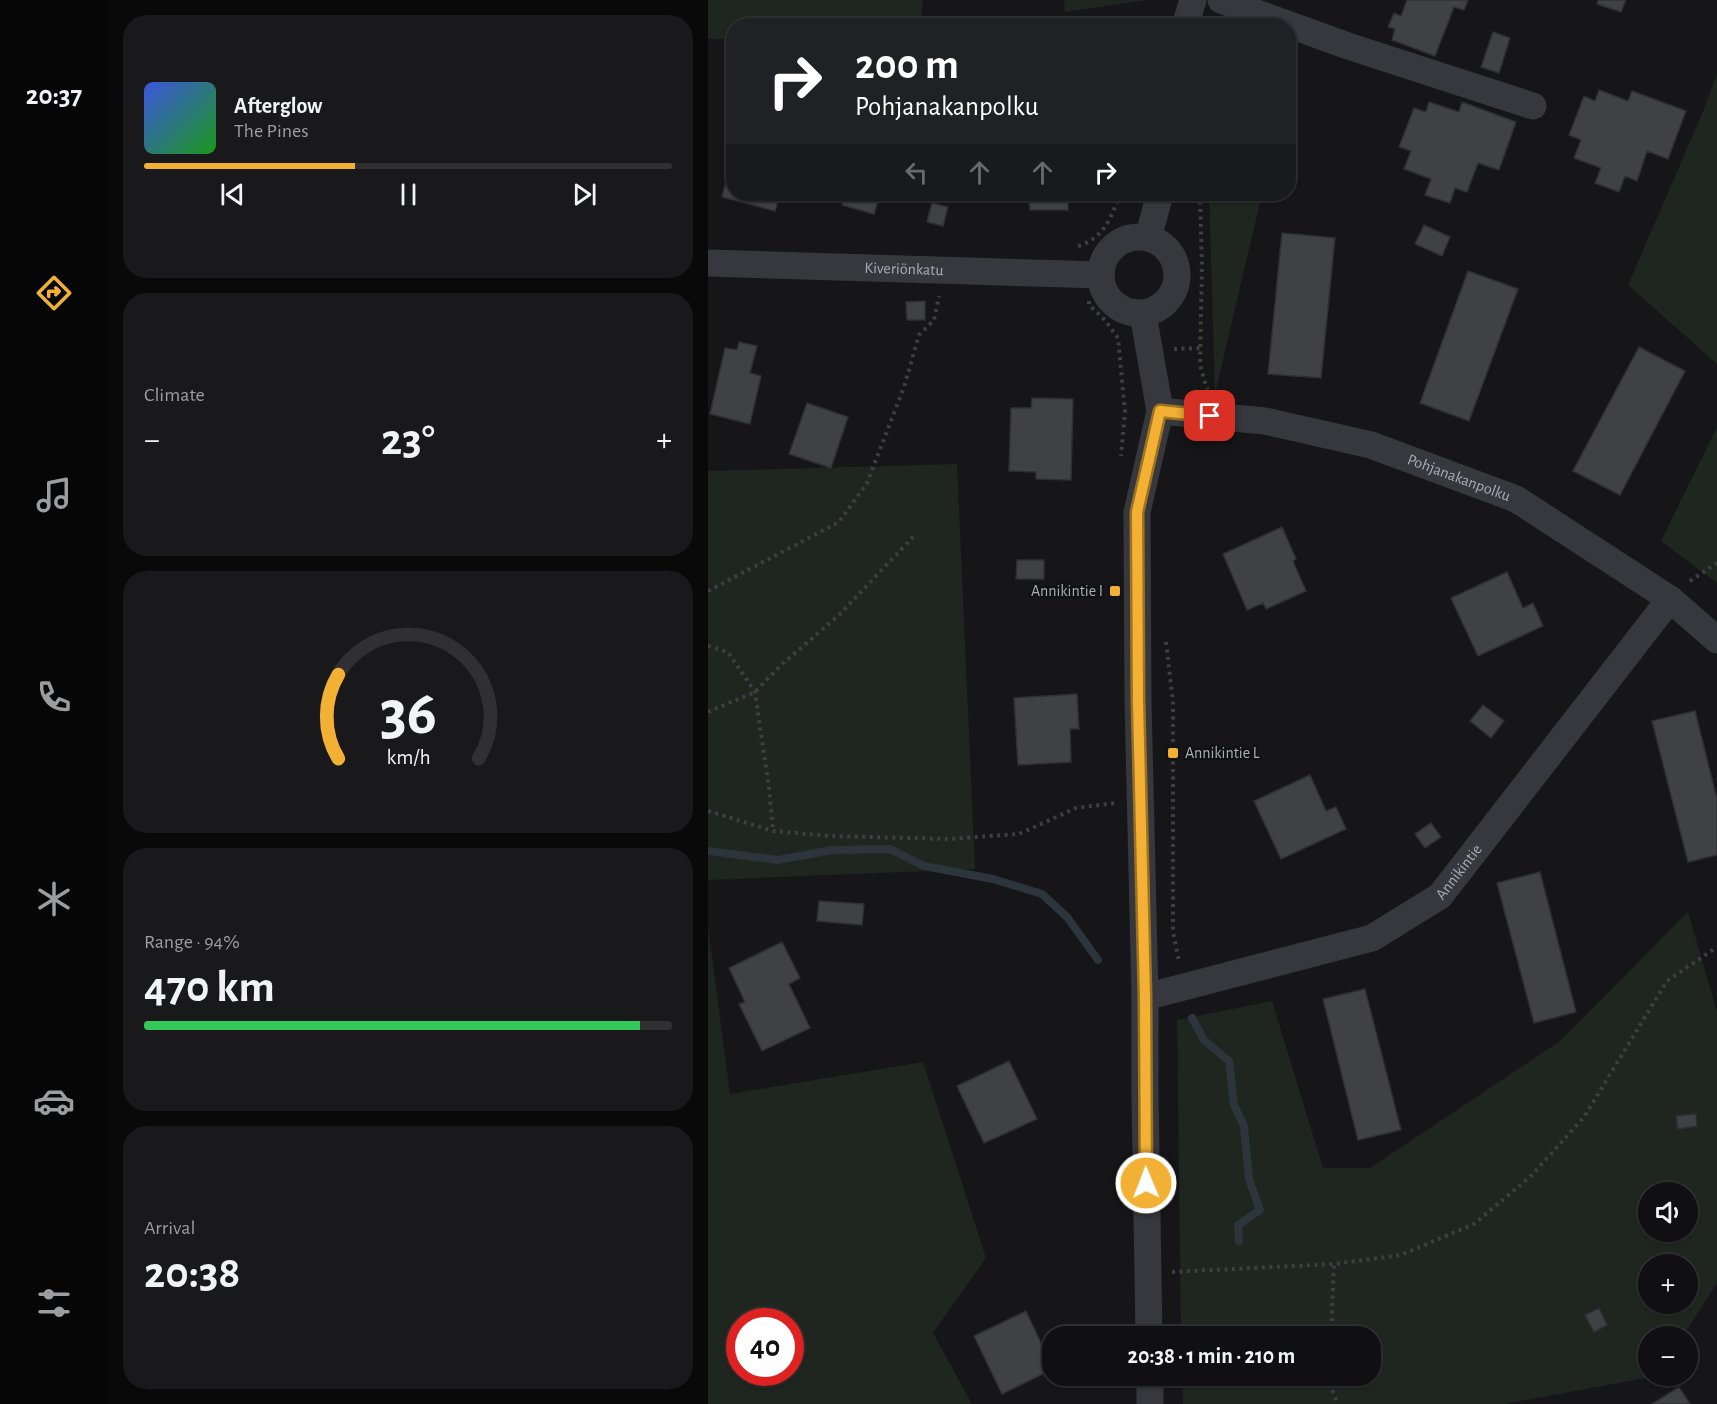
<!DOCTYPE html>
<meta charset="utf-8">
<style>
:root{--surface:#101012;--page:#19191b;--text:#f1f3f6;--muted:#9c9d9f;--line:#303032;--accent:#f2b134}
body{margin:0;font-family:"Alegreya Sans",sans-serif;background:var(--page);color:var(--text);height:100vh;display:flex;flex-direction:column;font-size:22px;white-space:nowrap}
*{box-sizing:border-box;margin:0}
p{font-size:20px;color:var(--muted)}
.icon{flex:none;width:33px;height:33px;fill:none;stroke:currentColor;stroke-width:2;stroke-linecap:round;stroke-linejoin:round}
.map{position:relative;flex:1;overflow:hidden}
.side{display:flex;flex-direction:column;gap:15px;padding:15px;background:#09090a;width:600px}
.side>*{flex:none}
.guide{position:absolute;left:18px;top:18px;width:570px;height:183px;border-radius:24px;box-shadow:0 2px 4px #0004,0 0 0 2px var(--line);background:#202124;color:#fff;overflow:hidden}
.fabs{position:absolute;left:930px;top:1182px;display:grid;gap:12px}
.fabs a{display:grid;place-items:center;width:60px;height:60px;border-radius:50%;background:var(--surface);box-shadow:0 2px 4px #0004,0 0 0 2px var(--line);font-size:30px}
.speed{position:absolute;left:18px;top:1308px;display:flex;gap:12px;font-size:30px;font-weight:700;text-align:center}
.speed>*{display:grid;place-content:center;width:78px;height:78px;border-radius:50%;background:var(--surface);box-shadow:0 2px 4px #0004,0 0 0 2px var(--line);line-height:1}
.speed .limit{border:9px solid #d22;background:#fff;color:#111}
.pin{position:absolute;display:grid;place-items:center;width:51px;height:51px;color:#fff;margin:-26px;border-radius:12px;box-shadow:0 3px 9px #0006}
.me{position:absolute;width:66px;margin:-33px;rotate:359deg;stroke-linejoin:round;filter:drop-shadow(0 0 4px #0008)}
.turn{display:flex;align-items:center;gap:21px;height:126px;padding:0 30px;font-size:27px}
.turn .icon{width:78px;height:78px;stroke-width:2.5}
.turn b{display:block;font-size:42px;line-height:51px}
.lanes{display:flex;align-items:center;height:57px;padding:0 30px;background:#0003;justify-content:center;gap:30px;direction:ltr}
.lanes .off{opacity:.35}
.big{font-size:45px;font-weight:700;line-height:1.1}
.side .widget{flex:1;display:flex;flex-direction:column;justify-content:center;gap:9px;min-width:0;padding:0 21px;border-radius:24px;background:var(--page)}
.side .dial{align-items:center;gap:0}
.dial svg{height:156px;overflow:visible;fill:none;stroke:var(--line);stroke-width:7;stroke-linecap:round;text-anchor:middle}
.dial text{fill:var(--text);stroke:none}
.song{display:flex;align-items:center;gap:18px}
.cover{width:72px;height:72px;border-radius:9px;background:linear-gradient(135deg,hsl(230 70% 55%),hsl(120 70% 35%))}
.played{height:6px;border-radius:3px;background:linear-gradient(90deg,var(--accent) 40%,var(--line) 40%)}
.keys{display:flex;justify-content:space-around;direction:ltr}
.heat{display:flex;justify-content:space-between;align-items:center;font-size:33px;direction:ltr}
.charge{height:9px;border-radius:4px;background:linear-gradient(90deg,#34c759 94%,var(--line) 0)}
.trip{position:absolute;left:334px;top:1326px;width:339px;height:60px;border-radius:24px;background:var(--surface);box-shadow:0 2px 4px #0004,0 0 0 2px var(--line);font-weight:700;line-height:60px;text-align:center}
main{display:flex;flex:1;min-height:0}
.tab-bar{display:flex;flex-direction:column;width:108px;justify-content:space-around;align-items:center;background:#060607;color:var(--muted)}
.tab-bar .icon{width:42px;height:42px}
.tab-bar .on{color:var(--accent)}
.tab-bar b{font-size:27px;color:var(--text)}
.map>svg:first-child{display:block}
</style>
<main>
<nav class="tab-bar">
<b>20:37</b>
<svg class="icon on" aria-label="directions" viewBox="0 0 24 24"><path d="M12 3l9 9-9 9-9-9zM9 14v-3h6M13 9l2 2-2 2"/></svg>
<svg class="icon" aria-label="music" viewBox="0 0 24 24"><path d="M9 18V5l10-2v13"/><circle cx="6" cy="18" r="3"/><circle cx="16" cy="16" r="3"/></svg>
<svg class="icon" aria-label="phone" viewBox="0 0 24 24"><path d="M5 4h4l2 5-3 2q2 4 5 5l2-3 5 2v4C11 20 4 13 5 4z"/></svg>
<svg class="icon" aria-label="climate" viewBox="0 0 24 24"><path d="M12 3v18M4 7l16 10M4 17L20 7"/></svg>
<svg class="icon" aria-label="car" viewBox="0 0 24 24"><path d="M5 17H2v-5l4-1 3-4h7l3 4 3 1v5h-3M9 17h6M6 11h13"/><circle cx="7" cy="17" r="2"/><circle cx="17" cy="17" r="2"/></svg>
<svg class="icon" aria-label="filters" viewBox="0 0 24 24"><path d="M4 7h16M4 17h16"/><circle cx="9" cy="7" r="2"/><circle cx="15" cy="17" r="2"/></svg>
</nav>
<section class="side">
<div class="widget">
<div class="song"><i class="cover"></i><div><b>Afterglow</b><p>The Pines</p></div></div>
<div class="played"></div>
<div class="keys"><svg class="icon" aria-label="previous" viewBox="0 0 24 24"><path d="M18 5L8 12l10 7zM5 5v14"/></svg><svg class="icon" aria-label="pause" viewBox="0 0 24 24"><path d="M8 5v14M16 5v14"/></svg><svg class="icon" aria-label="next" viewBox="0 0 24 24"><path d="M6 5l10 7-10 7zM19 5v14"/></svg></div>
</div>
<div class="widget"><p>Climate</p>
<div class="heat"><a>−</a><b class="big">23°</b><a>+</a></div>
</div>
<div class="widget dial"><svg viewBox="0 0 100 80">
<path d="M14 69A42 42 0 1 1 86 69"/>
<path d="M14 69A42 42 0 0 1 14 26" stroke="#f2b134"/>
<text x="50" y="56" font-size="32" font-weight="700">36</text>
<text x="50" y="72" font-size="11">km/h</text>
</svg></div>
<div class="widget"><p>Range · 94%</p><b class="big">470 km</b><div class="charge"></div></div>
<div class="widget"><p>Arrival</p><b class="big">20:38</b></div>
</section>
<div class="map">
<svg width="1009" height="1404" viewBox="0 0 1009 1404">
<rect width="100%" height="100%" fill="#161618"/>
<path fill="#1e261f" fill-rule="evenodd" d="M0,0H215L212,25L26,26L25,39H0Z
M356,0H439L357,12Z
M1009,74V364L920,285L994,114Z
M501,194H554L507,394Z
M1009,427V583L953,541Z
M249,464L267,869L0,880V471Z
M980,912L1009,1012V1283L975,1336H940V1376H948L797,1404H475L474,1376H663V1336H473L469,1020L564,1001L615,1168H662L852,1041ZM940,1192H980V1232H940ZM940,1264H980V1304H940Z
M0,927L22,1094L215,1062L278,1258L225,1333L264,1404H0ZM32,1322H82V1372H32Z"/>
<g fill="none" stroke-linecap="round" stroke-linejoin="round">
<path stroke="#2c353c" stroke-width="8" d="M0,851L70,860L124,850L182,849L216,866L285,879L334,894L359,917L390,960
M484,1018L496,1040L521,1061L526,1105L536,1126L541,1179L552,1210L530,1225L531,1241"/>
</g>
<path fill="#404145" stroke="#303034" stroke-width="1.5" d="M699,0H760L756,10L746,7L727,56L684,40L687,29L680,27L686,13L693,16Z
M890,0H918L913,12L889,4Z
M785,32L802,38L791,73L773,67Z
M891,90L920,101L924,91L978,111L960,159L939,151L929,181L917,176L911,192L887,183L893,168L866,158L873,140L861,135L876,96L887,101Z
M721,102L751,112L754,102L808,122L791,170L770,163L759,192L747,188L742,203L717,195L723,179L696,169L703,151L691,147L706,108L718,112Z
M26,151V194H72L67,211L14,197Z
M137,194H172L166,214L134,205Z
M292,194H360V210H322L321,201H292Z
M224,203L240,207L235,226L219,222Z
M716,225L742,237L734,256L707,244Z
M574,233L627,238L613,378L560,374Z
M760,271L810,289L761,421L712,403Z
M217,301V320H199L198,302Z
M31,342L49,346L42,373L53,376L42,424L2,414L17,348L29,350Z
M931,347L977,371L912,495L865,471Z
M324,398L365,399L363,480L328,479V472L301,471L303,408H323Z
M99,403L140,417L123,468L81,454Z
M574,527L588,559L585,561L598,591L558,609L555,603L539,610L515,554Z
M309,560H336V579H308Z
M799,572L815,608L825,603L835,626L770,656L743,598Z
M369,694L371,729H362L363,762L310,765L306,698Z
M775,705L796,721L783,738L762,721Z
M987,711L1009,799V855L980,862L944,721Z
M602,775L618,811L628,807L638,829L573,859L546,801Z
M723,823L733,837L717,848L707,834Z
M832,872L868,1012L826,1023L789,883Z
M111,901L156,904L154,925L109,921Z
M74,942L92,978L81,984L102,1028L54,1051L31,1004L37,1002L21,968Z
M657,989L693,1130L650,1140L615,999Z
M301,1061L329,1119L276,1143L249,1086Z
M988,1114L989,1126L970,1129L968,1116Z
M891,1308L899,1325L886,1332L877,1315Z
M318,1311L345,1369L294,1394L266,1336Z
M971,1387L982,1404H944Z"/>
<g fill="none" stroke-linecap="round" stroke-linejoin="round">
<path stroke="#3d3f44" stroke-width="4" stroke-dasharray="3 4.5" stroke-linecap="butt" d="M492,194L494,266L492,365L498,386L500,389
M476,195L492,198
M370,246C397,238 403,217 412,194
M381,301V305L397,320L410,338L417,412L413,456
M466,349L492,348
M982,581L1009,563
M0,591L131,522L159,483L196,387L211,335L226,320L231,296
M458,642L465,703V932L471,961
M0,646L20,652L47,692L61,788L65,831
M0,712L47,692L71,667L131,615L206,536
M0,811L65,831L124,836L239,839L311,834L368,808L407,803
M464,1272L626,1264L693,1255L766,1224L823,1176L876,1117L959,981L1009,947
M623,1336L626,1264
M622,1376L621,1383L630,1404"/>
<g stroke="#37383d" stroke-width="27">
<path d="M513,0L640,46L825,106"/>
<path d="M477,26L485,0"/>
<circle cx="431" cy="275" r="38"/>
<path d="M440,238L452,194"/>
<path id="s1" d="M0,263L393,275"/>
<path d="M435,314L452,411L429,512L430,701L437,997V1097L441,1336"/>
<path id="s2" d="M452,411L557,421L663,445L808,499L962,599L1009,640"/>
<path id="s3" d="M437,997L664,938L732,896L962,599"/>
<path d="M442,1376V1404"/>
</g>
</g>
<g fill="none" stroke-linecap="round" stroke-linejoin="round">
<g stroke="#9d7322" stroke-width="15">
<path id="route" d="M438,1183L437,997L430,701L429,512L452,411L502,416"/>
</g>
<use href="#route" stroke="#f2b134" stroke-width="10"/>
</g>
<g fill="#f2b134" stroke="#111113" stroke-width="2">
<rect x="401" y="585" width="12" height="12" rx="3"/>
<rect x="459" y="747" width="12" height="12" rx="3"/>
</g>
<g text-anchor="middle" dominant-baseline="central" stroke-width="4.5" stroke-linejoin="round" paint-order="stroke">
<g font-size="16" fill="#a8adb8" stroke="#111113">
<text stroke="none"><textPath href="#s1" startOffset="196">Kiveriönkatu</textPath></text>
<text stroke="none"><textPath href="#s2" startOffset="308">Pohjanakanpolku</textPath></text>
<text stroke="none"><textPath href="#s3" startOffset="345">Annikintie</textPath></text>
</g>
<g font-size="16" fill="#a8adb8" stroke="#111113" text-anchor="end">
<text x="395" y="591">Annikintie I</text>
<text x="477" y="753" text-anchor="start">Annikintie L</text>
</g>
</g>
</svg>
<div class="fabs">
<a><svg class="icon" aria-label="sound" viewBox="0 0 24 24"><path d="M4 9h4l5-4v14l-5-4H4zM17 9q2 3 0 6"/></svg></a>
<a>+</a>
<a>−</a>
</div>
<div class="speed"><div class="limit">40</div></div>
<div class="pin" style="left:502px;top:416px;background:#d93025"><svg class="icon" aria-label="arrive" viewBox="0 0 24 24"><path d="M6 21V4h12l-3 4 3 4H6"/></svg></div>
<svg class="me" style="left:438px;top:1183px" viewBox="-20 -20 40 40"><circle r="17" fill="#f2b134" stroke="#fff" stroke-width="3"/><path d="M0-11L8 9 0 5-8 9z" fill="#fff"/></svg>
<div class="trip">20:38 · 1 min · 210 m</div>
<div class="guide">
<div class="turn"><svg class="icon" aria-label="right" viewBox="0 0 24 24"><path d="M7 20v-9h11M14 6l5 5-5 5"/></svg><div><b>200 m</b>Pohjanakanpolku</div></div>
<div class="lanes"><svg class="icon off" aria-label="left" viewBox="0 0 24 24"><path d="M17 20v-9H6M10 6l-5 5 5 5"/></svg><svg class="icon off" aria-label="ahead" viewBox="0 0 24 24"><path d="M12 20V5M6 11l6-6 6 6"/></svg><svg class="icon off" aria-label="ahead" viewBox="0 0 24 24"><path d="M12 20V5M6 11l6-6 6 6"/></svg><svg class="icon" aria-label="right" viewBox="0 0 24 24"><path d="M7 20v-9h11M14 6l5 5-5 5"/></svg></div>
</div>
</div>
</main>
